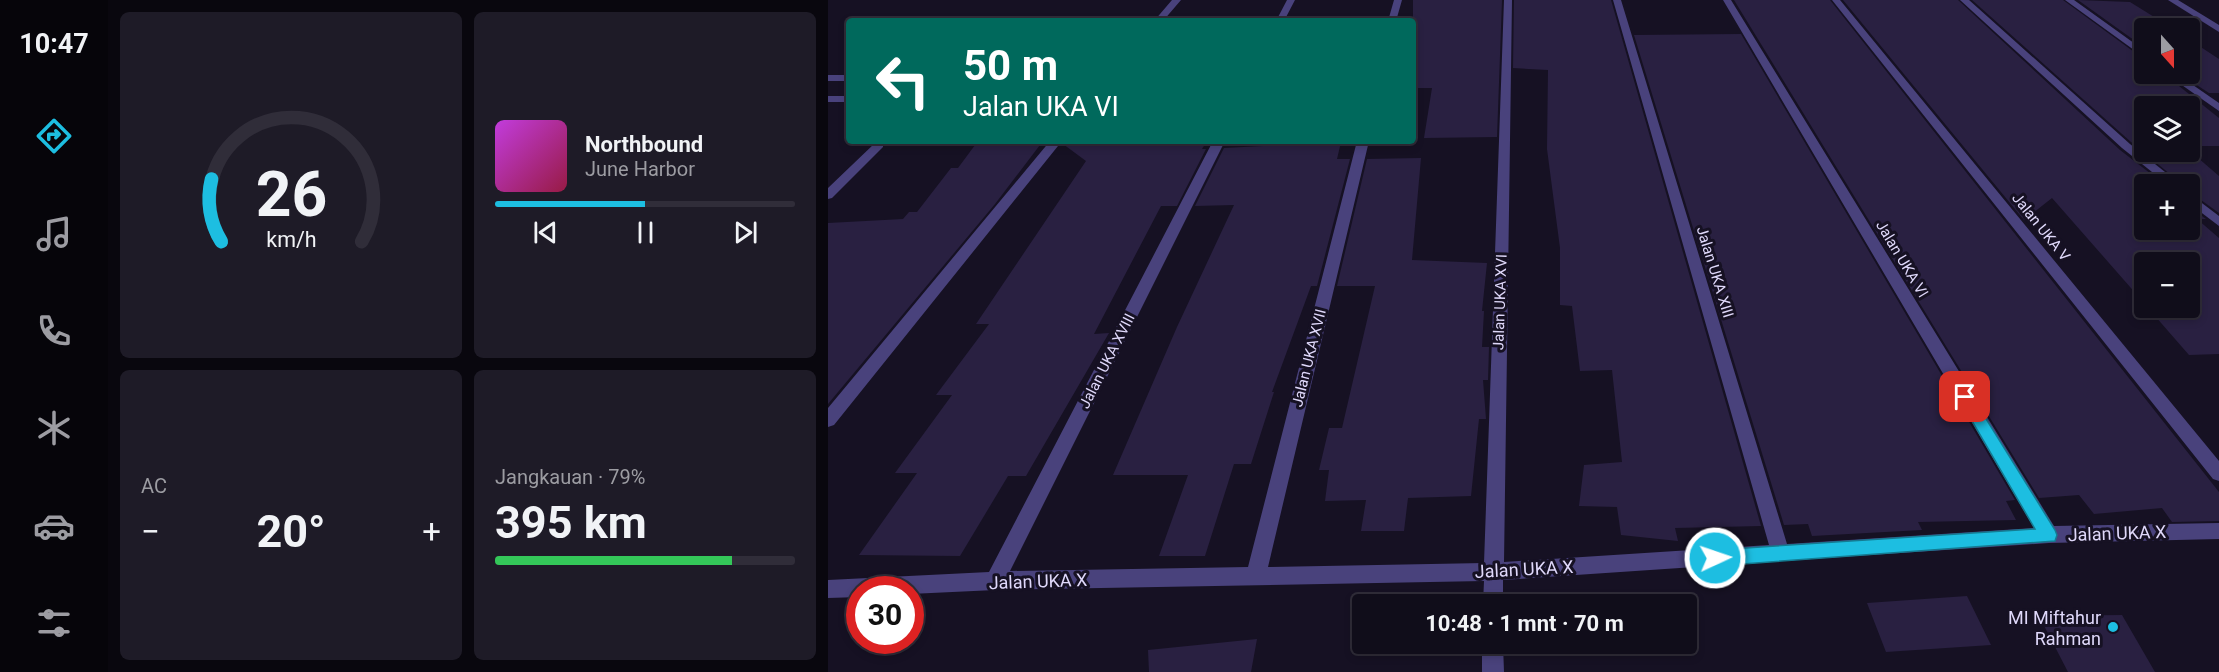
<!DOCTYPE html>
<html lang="id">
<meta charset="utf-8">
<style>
:root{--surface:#100d1a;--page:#1e1b27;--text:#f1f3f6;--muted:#9c9ca2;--line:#302d39;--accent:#1dbee1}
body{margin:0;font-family:Roboto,sans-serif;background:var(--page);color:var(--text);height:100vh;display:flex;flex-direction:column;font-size:22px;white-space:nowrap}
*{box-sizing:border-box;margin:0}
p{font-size:20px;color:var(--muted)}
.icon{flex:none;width:33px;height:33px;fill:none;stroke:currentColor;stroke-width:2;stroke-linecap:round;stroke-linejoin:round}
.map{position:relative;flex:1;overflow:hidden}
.sheet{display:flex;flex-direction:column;gap:12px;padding:12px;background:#09070e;width:720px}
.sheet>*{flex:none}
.top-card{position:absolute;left:18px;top:18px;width:570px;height:126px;border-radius:6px;box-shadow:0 3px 9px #0003,0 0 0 2px var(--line);background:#00695c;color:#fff;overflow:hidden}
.needle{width:39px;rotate:159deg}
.buttons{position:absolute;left:1306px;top:18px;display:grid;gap:12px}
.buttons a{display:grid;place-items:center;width:66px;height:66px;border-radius:6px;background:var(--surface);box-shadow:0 3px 9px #0003,0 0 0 2px var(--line);font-size:30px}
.speed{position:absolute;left:18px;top:576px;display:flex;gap:12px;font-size:30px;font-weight:700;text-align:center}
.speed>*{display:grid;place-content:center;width:78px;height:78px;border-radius:50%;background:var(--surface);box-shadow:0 3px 9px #0003,0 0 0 2px var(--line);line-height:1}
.speed .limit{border:9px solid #d22;background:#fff;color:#111}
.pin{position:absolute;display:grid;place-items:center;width:51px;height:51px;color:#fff;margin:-26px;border-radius:12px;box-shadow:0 3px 9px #0006}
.me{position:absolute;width:66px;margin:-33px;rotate:87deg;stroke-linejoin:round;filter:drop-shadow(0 0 4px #0008)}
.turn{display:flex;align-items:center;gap:21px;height:126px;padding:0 18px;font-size:27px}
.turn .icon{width:78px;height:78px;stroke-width:2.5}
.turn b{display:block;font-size:42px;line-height:51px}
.big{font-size:45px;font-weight:700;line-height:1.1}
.sheet .card{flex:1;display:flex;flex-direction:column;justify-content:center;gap:9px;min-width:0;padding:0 21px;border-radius:9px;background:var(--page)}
.sheet .dial{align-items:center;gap:0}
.dial svg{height:156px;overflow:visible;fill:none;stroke:var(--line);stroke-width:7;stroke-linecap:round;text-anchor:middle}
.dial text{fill:var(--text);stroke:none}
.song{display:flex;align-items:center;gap:18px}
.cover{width:72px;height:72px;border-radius:9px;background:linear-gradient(135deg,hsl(290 70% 55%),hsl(340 70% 35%))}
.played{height:6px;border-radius:3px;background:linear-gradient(90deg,var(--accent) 50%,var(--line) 50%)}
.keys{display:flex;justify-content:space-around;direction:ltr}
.heat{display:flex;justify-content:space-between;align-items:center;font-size:33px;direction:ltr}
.charge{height:9px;border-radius:4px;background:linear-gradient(90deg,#34c759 79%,var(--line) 0)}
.sheet .tiles{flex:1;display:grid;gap:12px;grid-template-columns:repeat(2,1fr)}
.trip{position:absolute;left:524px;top:594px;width:345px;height:60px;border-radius:6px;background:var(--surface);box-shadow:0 3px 9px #0003,0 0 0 2px var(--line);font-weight:700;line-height:60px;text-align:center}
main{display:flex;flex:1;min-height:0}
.tab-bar{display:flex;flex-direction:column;width:108px;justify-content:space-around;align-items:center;background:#06050a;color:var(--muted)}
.tab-bar .icon{width:42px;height:42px}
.tab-bar .on{color:var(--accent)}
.tab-bar b{font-size:27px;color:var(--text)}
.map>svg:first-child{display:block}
</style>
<main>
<nav class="tab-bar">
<b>10:47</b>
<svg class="icon on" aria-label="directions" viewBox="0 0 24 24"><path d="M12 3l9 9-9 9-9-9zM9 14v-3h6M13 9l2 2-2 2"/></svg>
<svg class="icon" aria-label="music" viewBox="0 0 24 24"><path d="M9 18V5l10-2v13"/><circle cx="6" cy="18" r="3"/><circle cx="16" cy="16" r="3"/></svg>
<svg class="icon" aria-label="phone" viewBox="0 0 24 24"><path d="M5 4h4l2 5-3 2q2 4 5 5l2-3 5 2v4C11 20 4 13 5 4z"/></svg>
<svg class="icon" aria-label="climate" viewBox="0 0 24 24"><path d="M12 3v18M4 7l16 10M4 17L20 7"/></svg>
<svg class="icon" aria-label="car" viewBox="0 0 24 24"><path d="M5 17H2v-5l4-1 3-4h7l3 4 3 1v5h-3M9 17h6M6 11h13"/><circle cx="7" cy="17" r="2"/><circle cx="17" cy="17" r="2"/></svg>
<svg class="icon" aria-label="filters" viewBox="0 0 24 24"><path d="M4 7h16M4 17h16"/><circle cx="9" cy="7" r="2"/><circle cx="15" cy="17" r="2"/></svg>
</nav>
<section class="sheet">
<div class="tiles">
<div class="card dial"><svg viewBox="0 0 100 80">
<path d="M14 69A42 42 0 1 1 86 69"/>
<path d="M14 69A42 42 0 0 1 9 37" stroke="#1dbee1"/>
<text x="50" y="56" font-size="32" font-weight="700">26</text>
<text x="50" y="72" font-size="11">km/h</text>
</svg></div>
<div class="card">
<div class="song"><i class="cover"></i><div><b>Northbound</b><p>June Harbor</p></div></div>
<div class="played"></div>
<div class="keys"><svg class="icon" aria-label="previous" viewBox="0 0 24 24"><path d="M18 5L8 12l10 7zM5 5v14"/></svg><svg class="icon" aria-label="pause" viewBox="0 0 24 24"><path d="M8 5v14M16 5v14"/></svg><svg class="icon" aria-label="next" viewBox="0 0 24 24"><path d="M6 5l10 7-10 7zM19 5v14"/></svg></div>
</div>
<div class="card"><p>AC</p>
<div class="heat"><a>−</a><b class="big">20°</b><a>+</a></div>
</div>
<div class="card"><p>Jangkauan · 79%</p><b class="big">395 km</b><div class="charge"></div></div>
</div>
</section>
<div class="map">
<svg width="1391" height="672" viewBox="0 0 1391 672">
<rect width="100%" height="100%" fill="#161123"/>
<path fill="#292041" d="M585,0H674L669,137L596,138L604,88H585Z
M686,0H783L933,526L847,528L850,541L793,535L789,507L751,506L756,465L794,462L784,370L752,371L744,306L732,305V248L719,149L720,70L685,68Z
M906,0H1002L1391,492V521L1344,522L1334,508L1266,514L1251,495L1211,498Z
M1015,0H1130L1292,150L1336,184H1317V230H1362V207L1378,219H1369L1391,238V354L1361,355L1320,308H1362V262H1317V304L1224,198L1196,220Z
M1144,0H1235L1317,60V74H1336L1391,118V146H1362V106H1317V152L1362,151L1391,176V213L1362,192V184H1354L1303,142Z
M1250,0L1302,2L1344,28H1317V48Z
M913,34L1187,500L1178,501L1188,520L1090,522L1094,530L984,536L980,524L956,525L806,35Z
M1362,40L1391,59V93H1381L1352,74H1362Z
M150,141H215L167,204L0,404V223L75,219L81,212H89L123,168H130Z
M236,141H379L374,149H378L349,206H333L266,334L281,333L198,476H180L132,556L31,555L89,473H67L124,395H108L161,324H148L258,161L235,144Z
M513,142L509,159H522L489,286H483L444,392H446L423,464H406L377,556H331L360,475H285L349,327L406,205L367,206L396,148Z
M593,158L584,260L659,263L654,311H656L654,347H661L660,380H655L658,419H651L643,496L580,498L576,531H533L538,500L497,501L501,470H491L501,428H514L547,286H509L539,159Z
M1139,596L1163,645L1058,652L1039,603Z
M1294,615L1327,672H1240L1211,616Z
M429,639L423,672H321L320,650Z"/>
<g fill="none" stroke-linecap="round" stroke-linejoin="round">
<path fill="#49427c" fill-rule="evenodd" d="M0,96H21V102H0Z"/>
<path fill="#49427c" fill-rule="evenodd" d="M344,0H353L335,21H326Z
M459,0H467L456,21H448Z
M566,0H574L568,21H560Z
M676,0H684L676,562L941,545L785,0H793L959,544L1206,528L895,0H903L1226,526L1391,523V539L1221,543L675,580V604H655L656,581L167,590L82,594V590H32V597L0,598V580L161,572L385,141H397L182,571L420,567L529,141H541L440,567L656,563Z
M1004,0H1012L1391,461V481L1385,479Z
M1132,0H1141L1302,144L1352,184H1339L1294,148Z
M1237,0H1246L1317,51V58Z
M1340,0H1350L1391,25V32Z
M1338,74H1349L1391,103V111Z
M0,75H21V81H0Z
M222,141H234L6,425L0,427V408Z
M51,142L55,143V147L4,198L0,199V188L47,143Z
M1362,194L1391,216V226L1362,204Z
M654,644H675L676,672H654Z"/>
</g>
<path fill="#1dbee1" stroke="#137c92" stroke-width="1.5" d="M1137,391L1142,393L1227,530L1229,535L1227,541L887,566L881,564L878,558L881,552L887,550L1207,529L1130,397L1132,393Z"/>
<circle fill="#1dbee1" stroke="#161123" stroke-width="2" cx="1285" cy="627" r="6"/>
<g text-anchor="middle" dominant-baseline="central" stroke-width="6" stroke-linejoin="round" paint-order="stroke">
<g font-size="15" fill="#dfd8fa" stroke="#161123">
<text transform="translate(1213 227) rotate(51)">Jalan UKA V</text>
<text transform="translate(1074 259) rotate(59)">Jalan UKA VI</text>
<text transform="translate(887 272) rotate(73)">Jalan UKA XIII</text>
<text transform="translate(672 302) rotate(-88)">Jalan UKA XVI</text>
<text transform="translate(481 358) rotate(-76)">Jalan UKA XVII</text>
<text transform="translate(279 361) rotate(-63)">Jalan UKA XVIII</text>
</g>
<g font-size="18" fill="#dfd8fa" stroke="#161123">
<text transform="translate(1289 533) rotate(-2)">Jalan UKA X</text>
<text transform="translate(696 569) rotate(-3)">Jalan UKA X</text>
<text transform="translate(210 581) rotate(-2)">Jalan UKA X</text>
</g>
<g font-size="18" fill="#dfd8fa" stroke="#161123" text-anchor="end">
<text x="1273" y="617">MI Miftahur<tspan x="1273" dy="21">Rahman</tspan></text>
</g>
</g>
</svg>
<div class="buttons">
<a><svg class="needle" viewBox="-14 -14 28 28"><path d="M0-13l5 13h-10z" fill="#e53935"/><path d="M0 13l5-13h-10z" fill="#9c9ca2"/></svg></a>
<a><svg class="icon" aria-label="layers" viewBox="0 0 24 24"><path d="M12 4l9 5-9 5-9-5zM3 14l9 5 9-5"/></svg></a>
<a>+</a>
<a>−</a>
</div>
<div class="speed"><div class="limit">30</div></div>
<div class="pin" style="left:1137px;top:397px;background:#d93025"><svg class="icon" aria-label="arrive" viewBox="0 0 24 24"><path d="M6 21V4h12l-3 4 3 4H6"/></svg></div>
<svg class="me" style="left:887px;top:558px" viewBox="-20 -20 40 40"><circle r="17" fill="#1dbee1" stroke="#fff" stroke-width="3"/><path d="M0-11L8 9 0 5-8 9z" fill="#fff"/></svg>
<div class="trip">10:48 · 1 mnt · 70 m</div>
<div class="top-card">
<div class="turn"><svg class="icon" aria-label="left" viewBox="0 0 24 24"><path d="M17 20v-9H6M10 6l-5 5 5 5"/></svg><div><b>50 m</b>Jalan UKA VI</div></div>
</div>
</div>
</main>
